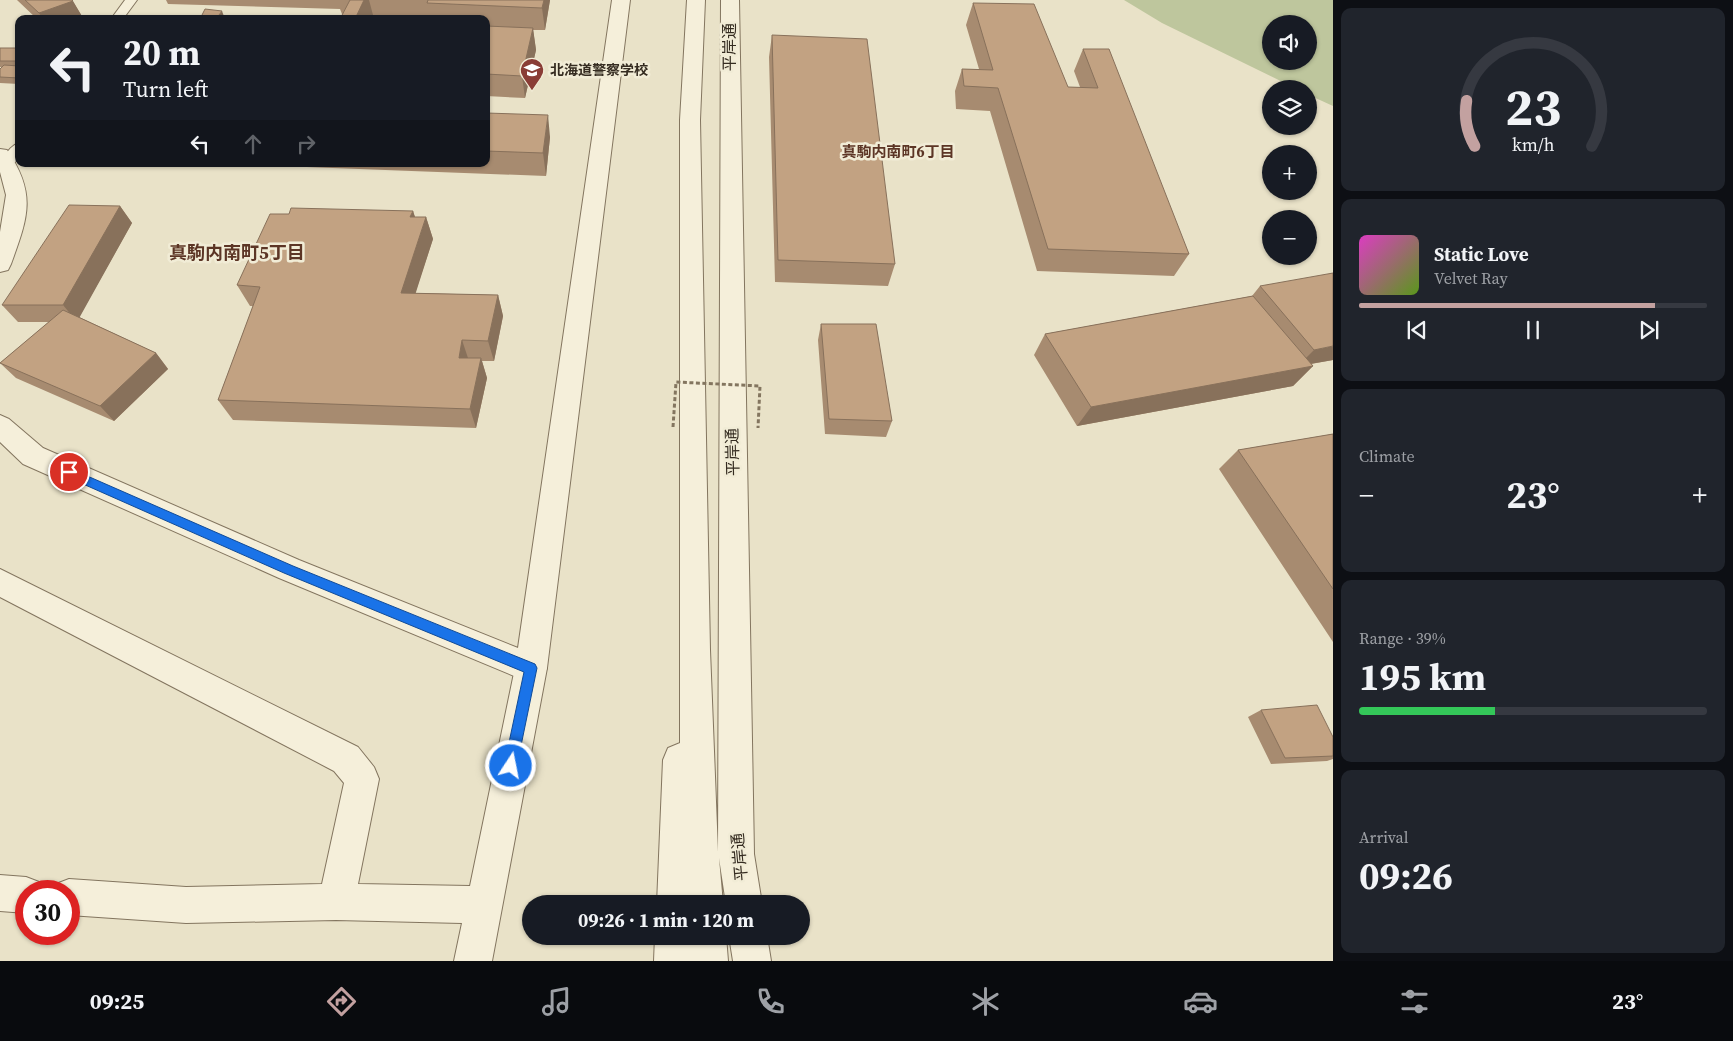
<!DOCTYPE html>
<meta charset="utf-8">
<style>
:root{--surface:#171b24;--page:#20242c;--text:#f1f3f6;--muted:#9ea1a6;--line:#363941;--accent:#c3a1a0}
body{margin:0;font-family:"Source Serif 4","Noto Sans JP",serif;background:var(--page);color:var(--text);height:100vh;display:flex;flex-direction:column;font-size:19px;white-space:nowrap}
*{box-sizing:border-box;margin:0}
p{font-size:16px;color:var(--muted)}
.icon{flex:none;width:28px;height:28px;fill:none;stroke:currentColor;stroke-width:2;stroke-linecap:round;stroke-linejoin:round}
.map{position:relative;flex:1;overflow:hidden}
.panel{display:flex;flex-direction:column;gap:8px;padding:8px;background:#0d0f14;width:400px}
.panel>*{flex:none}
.banner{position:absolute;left:15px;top:15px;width:475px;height:152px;border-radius:10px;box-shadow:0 1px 4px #0004;background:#171b24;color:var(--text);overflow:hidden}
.fabs{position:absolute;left:1262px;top:15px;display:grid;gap:10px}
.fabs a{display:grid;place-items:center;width:55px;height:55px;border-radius:50%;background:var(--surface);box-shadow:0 1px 4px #0004;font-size:25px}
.speed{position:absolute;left:15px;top:880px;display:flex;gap:10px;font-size:25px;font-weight:700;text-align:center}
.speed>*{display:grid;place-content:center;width:65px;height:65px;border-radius:50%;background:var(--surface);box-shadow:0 1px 4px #0004;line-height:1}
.speed .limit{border:8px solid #d22;background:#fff;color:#111}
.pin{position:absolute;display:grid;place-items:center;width:42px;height:42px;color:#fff;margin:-21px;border:2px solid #fff;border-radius:50%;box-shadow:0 1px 5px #0007}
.me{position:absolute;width:55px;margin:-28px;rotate:11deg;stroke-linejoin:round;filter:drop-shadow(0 0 4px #0008)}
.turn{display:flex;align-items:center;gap:18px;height:105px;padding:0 25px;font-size:22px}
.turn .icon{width:65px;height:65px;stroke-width:2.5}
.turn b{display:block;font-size:35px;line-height:42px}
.lanes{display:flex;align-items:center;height:48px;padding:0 25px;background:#0003;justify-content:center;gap:25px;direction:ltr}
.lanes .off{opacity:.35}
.big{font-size:38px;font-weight:700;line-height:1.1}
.panel .tile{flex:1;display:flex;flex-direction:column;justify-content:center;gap:8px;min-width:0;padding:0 18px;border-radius:10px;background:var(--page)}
.panel .dial{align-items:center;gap:0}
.dial svg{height:130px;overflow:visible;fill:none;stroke:var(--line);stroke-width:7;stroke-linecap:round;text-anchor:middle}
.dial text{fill:var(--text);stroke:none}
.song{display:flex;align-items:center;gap:15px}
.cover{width:60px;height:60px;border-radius:8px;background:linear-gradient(135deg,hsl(310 70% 55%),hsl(90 70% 35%))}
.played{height:5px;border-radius:2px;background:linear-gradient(90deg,var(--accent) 85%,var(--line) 85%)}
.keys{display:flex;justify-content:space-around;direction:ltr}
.heat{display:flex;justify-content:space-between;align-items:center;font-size:28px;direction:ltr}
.charge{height:8px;border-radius:4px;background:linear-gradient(90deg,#34c759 39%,var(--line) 0)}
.trip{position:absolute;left:522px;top:895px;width:288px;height:50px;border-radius:25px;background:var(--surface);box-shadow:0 1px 4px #0004;font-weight:700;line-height:50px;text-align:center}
.tabs{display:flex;height:80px;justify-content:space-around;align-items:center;background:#090b0e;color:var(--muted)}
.tabs .icon{width:35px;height:35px}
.tabs .on{color:var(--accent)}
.tabs b{font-size:22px;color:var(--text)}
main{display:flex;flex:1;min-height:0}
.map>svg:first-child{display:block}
</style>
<main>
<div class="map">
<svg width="1333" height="961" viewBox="0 0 1333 961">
<rect width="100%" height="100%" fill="#e9e2c8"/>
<path fill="#bec69d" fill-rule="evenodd" d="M1124,0H1333V106L1309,95V89H1297L1162,23ZM1271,24H1309V61H1271Z"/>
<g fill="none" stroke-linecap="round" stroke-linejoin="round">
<g stroke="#83755f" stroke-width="2">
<path id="service" d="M125,0H137L123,19H111Z
M19,143V157L12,166H2L0,163C4,156 11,145 19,143Z"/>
</g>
<g stroke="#83755f" stroke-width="2">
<path id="minor" d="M0,569L358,747L374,767L379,779L358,884L470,886L515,668L520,657L531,653L542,657L547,668L492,961H454L462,923L336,920L186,923L69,915V891H53L56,884L69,879L186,887L322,884L344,783L334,771L0,597Z
M0,875L26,877L39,882L43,891H26V913L0,911Z"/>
</g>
<g stroke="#83755f" stroke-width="2">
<path id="tertiary" d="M612,0H630L547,668L542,679L531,683L279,578L23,464L0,442V415L9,419L43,448L299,560L518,648Z
M687,0H705L700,120L710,650L718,852L721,0H739L754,854L762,904H726L719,858L723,904H657L663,760L668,748L680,743V120Z
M0,149L7,150C37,194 28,217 11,264L8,270L0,272V232L6,195L0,172Z
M655,936H726L728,961H654Z
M729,936H767L771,961H733Z"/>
</g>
<use href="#service" fill="#f5efda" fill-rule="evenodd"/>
<use href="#minor" fill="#f5efda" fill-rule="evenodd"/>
<use href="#tertiary" fill="#f5efda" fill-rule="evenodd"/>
<path stroke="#83755f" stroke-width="3" stroke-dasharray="4 2.5" stroke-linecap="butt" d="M673,427L676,382L760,386L758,428"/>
</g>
<path fill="#a78b70" d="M17,0H72L83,18L81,19H37Z
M166,0H550L545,30H533L536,50L525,98L486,96V19H431L430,16L373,15L372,19H340L343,14H342L340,9L168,4Z
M973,3L1068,87H1080L1074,71L1083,49L1189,254L1174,276L1037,271L990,111L956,109L955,91L962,69H979L966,25Z
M772,35L895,264L888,286L775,282L769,57Z
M0,48H19V84L0,83V69L2,67H0Z
M486,113L550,137L546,176L230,164H486Z
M120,206L132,223L79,317L156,353L168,369L114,421L16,378L0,363L49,322H18L2,305Z
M413,211L415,217H426L433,239L415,293L498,295L503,316L494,361H482L487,378L476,428L233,420L218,400L253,306H250L237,285L289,214Z
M1260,286L1333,360L1311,364L1313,366L1293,386L1077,426L1034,355L1045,334L1252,296Z
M821,324L892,421L886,437L825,434L818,340Z
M1333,434V642L1219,469L1238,450Z
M1261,710L1333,737V759L1327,761L1271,764L1248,717Z"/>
<path fill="#88715b" d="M364,0H369L373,15L372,19H355Z
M544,0H550L545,30L542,8Z
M73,1L83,18L81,19H43L39,13Z
M222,11L225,19H216Z
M533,28L536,50L525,98L522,76Z
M548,115L550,137L546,176L543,153Z
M120,206L132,223L77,322L63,305Z
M413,211L420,233L410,217Z
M426,217L433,239L409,314L401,293Z
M498,295L503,316L494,361L488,341Z
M462,340L469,361L459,358Z
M1333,346V360L1298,366L1314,350Z
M156,353L168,369L114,421L100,406Z
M481,358L487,378L476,428L470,409Z
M1313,366L1293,386L1077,426L1091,407Z"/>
<path fill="#c2a282" stroke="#88715b" d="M25,0H72L73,1L39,13Z
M350,0H364L355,19H340Z
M428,0H544L542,8L427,3Z
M973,3L1034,4L1068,87L1098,88L1083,49H1109L1189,254L1048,249L998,88L964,86L962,69L993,70Z
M205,9L222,11L216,19H200Z
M486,26L533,28L522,76L486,74Z
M772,35L867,39L895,264L778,260Z
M0,48H19V61H0Z
M4,65L19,66V78L0,77V69Z
M486,113L548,115L543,153L486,151Z
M69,205L120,206L63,305H2Z
M291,208L413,211L410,217H426L401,293L498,295L488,341L462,340L459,358H481L470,409L218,400L260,287L237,285L270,214H289Z
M1333,273V346L1314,350L1260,286Z
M1253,296L1313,366L1091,407L1045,334Z
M63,310L156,353L100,406L0,363Z
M821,324H876L892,421L829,419Z
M1333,434V589L1238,450Z
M1317,705L1333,737V756L1285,758L1261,710Z"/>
<path fill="#1a73e8" stroke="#114b97" d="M69,468L293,566L535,664L537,668L516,770L511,772L506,770L504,766L524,672L284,573L65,476L64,472Z"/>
<defs>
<g id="school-pin" transform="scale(1.25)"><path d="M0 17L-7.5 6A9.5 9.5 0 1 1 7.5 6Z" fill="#8a3d36" stroke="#f1ecd6"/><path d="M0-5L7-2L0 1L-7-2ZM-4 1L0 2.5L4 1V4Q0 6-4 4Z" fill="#fff"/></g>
</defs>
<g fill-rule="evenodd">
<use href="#school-pin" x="532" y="70"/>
</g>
<g text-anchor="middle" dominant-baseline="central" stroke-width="5" stroke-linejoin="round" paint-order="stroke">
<g font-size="14" font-weight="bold" fill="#352c21" stroke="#f1ecd6" text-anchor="start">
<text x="550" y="70">北海道警察学校</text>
</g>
<g font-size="15" font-weight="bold" fill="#5c3525" stroke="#f1ecd6">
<text x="898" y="151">真駒内南町6丁目</text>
</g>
<g font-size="16" fill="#352c21" stroke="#f1ecd6">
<text transform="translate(729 47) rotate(-90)">平岸通</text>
<text transform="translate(732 452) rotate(-91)">平岸通</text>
<text transform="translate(739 857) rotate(-95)">平岸通</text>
</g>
<g font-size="18" font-weight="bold" fill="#5c3525" stroke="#f1ecd6">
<text x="237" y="252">真駒内南町5丁目</text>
</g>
</g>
</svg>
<div class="fabs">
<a><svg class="icon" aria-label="sound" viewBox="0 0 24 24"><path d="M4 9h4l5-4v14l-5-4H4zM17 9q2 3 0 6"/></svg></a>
<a><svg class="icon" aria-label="layers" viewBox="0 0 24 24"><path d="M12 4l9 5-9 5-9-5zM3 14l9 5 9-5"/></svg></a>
<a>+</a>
<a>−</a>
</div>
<div class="speed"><div class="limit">30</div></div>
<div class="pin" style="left:69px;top:472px;background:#d93025"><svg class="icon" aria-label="arrive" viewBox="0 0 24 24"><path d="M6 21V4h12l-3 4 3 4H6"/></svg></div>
<svg class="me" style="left:511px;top:766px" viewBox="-20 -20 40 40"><circle r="17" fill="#1a73e8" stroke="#fff" stroke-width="3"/><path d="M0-11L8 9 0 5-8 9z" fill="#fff"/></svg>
<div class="trip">09:26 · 1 min · 120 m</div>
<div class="banner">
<div class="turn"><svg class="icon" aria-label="left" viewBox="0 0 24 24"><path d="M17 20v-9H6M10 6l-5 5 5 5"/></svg><div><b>20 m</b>Turn left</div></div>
<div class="lanes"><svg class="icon" aria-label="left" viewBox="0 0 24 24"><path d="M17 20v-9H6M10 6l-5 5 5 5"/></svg><svg class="icon off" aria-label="ahead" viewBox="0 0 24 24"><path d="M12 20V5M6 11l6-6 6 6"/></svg><svg class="icon off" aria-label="right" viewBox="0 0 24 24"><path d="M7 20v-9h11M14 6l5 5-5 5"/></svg></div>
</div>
</div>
<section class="panel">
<div class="tile dial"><svg viewBox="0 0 100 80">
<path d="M14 69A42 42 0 1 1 86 69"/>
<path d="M14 69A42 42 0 0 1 9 41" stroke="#c3a1a0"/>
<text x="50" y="56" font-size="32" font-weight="700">23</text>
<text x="50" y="72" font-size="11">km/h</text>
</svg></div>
<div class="tile">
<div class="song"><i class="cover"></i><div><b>Static Love</b><p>Velvet Ray</p></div></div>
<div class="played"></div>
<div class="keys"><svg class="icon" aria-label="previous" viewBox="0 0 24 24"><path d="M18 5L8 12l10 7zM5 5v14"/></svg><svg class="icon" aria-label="pause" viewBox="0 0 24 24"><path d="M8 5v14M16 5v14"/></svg><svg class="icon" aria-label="next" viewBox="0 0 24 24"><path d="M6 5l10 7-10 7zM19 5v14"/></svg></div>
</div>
<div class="tile"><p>Climate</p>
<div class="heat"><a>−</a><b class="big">23°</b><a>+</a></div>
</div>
<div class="tile"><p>Range · 39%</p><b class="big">195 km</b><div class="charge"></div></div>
<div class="tile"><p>Arrival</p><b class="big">09:26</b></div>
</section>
</main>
<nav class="tabs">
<b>09:25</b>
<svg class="icon on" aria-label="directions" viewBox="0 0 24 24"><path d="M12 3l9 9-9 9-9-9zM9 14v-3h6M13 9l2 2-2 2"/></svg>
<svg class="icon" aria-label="music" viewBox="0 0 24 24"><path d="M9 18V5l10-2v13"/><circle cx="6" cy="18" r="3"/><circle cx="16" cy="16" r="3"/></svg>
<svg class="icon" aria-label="phone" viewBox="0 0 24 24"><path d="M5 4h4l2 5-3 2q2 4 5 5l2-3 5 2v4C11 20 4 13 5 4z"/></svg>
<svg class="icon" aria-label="climate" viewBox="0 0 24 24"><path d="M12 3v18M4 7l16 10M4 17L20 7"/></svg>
<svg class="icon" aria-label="car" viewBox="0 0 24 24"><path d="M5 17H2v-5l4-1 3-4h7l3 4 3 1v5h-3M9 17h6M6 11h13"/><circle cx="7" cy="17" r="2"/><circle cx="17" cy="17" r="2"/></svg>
<svg class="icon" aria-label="filters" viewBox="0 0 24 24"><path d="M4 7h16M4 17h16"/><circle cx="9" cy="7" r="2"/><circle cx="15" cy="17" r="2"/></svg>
<b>23°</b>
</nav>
